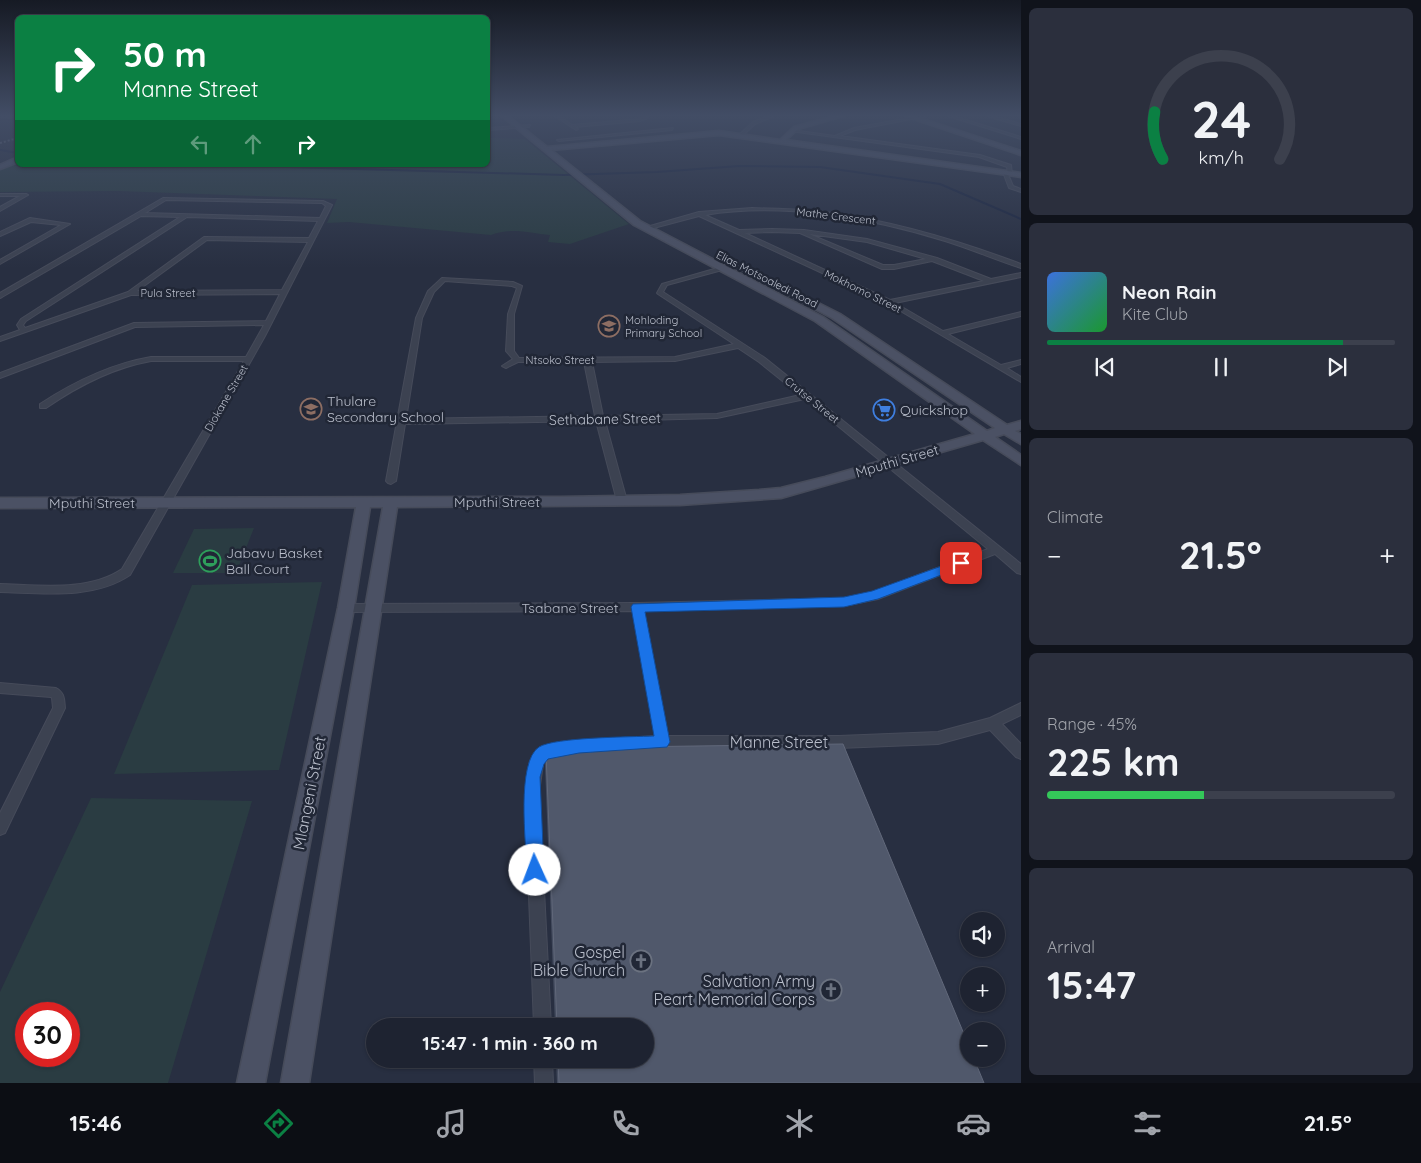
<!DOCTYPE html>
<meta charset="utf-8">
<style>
:root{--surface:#1e2331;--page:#2b2f3d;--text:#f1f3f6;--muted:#a1a4ab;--line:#3c404d;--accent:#0b8043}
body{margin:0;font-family:Quicksand,sans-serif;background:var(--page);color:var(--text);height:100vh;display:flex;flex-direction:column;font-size:19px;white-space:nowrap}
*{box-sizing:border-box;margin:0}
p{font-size:16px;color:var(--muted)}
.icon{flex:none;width:28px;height:28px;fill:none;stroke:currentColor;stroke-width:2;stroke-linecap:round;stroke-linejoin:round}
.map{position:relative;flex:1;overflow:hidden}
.drawer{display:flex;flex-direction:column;gap:8px;padding:8px;background:#10131b;width:400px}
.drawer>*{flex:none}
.hud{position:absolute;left:15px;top:15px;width:475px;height:152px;border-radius:8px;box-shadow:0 1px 4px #0004,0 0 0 1px var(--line);background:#0b8043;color:#fff;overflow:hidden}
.fabs{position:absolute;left:960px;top:912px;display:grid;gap:10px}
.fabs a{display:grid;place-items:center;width:45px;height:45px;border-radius:50%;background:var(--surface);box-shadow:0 1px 4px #0004,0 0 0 1px var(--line);font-size:25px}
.speed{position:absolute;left:15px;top:1002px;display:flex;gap:10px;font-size:25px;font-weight:700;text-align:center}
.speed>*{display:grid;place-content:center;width:65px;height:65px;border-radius:50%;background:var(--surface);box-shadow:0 1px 4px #0004,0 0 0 1px var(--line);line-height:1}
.speed .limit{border:8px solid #d22;background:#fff;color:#111}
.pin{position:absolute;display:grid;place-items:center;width:42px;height:42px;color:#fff;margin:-21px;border-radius:10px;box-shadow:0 2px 8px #0006}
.me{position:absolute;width:55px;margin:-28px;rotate:358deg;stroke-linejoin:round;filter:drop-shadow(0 0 4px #0008)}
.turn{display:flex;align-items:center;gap:18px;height:105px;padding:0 25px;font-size:22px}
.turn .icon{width:65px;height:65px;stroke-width:2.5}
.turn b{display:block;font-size:35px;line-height:42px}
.lanes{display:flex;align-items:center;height:48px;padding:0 25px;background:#0003;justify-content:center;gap:25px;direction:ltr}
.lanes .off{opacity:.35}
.big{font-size:38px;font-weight:800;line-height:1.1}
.drawer .card{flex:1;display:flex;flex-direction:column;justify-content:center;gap:8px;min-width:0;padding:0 18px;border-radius:8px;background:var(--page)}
.drawer .dial{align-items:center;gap:0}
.dial svg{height:130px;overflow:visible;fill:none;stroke:var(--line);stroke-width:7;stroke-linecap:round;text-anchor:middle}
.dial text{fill:var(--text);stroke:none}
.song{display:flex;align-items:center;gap:15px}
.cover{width:60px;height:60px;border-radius:8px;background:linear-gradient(135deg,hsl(220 70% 55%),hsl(130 70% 35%))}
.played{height:5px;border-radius:2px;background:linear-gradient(90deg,var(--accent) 85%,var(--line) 85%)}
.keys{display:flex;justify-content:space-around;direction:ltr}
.heat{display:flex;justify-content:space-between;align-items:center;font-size:28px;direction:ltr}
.charge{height:8px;border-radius:4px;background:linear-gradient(90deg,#34c759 45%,var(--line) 0)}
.trip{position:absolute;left:366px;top:1018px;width:288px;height:50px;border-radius:25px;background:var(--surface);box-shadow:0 1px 4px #0004,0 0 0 1px var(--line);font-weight:800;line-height:50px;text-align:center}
.dock{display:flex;height:80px;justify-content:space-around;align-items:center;background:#0c0e14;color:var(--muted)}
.dock .icon{width:35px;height:35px}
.dock .selected{color:var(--accent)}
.dock b{font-size:22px;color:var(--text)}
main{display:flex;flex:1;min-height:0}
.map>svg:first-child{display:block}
</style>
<main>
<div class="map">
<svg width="1021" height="1083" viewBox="0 0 1021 1083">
<rect width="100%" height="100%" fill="#282f41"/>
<path fill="#2a3c42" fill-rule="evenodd" d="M488,138L525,139L629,224L570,244L548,242L550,235C529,233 512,227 491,235L349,222L327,223L337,199L118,191L0,192V169L17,162L18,165H488Z
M254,528L236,573H173L194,529Z
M322,582L279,770L114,774L192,585Z
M91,798L252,801L168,1083H0V992ZM26,1014H69V1056H26Z"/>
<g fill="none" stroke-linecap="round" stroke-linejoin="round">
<path stroke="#1b253f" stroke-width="2" d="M0,150L18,153
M224,165L564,175L657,172L739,166L820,167L940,184L1021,219"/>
<g stroke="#464b5a" stroke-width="2">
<path id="street" d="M0,116L18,117V119L0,117Z
M555,116H559L572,125L640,119L648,116V118L640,121L575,127L578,129L576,130Z
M769,116H774L755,124L742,136L739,135L753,122Z
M920,116H927L855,130L840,136L980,155L1011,165L1012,174L1008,175L1007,167L979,157L790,131L792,130L835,136L854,128Z
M948,116H953L1021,137V139Z
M987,116H993L1021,124V126Z
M530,125L529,127L488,130V128Z
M673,128L672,130L559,141L557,140Z
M1003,172H1007L1013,186L1021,189V192L1009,188Z
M0,194H26L28,195L0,211V207L20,196H0Z
M163,198L323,201L332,205L265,336L130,575C93,600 42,593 0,592V584C39,585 88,592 122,569L244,361H151C112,368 78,386 46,408H40V404C74,382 110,364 151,357H246L264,325L135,327L0,378V373L134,323L266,321L280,294L131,295L0,341V337L20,330L17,325L21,319L180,217L141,216L2,297L0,298V293ZM166,200L322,203L326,206L320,218L145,213ZM187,217L318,221L309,238L204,237L128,292L25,328L23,325L26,321ZM207,240L308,242L282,290L137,291Z
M752,208C779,209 806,209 832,213C897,222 960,241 1021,264V268C996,260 971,249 945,241C871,218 782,202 705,215L739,230L772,229L804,230L867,239L937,258L991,279L1021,273V277L895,303L943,331L1021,312V316L948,334L1001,365L1021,360V364L1007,368L1021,377V382L887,303L699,216L646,230L643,228L699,212ZM772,232L800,233L882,269H894L932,261L984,281L890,300L745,233ZM809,234L867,242L926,259L894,265H883Z
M30,218L70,224L0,264V260L61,225L31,222L0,236V232Z
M735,263L738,265L737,266L667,285L663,292L765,358L1021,564V574L1017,573L995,554L878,599L844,606L644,611L667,736H839L938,732L990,718L1021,703V715L1002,724L1021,744V759L1016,757L990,730L938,744L839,748H662L560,754L548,757L543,764L539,792L551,1026H534L525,792L530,761L539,748L560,742L655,736L633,611L346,612L342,611L341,608L342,605L346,604L638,603L844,598L873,592L988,549L805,399L717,418L605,421L627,501L622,504L617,501L596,421L405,424L396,481L391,484L388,483L386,481L416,318L428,291L442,278L513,282L522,286L514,314V351L519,358L675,357L734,344L658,294L657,293L662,284ZM445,281L512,286L517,288L508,314L506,351L513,359L502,366L506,368L518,362H584L595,416L406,419L422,318L434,292ZM738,348L759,362L800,395L717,414L603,416L592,362L675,361Z
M0,683L56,688C65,693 64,699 65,708L5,833L0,835V813L53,708L52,698L51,697L0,693Z
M534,1059H552L553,1083H535Z"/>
</g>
<g stroke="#464b5a" stroke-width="3">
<path id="secondary" d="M502,116H508L547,147L719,131L780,140L794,127L834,116H843L798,129L786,140L1021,173V177L719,135L551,150L640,221L823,317L987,431L995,428L832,318L736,267L743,265L840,314L1007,425L1021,421V429L1015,431L1021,434V444L1004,434L995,437L1021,455V465L983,440L781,498L680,505L397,507L309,1083H281L383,507H370L354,608L265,1083H237L338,608L356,507L0,508V498L560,497L680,495L759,490L781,488L825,477L975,434L815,321L634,225Z
M905,116H913L1021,151V155Z
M18,157V162L0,169V165Z"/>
</g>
<use href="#street" fill="#3c4251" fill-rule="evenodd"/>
<use href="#secondary" fill="#4b5164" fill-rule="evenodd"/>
<path stroke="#5f6678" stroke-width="2" stroke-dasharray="2 2" stroke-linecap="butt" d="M0,143L18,138"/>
</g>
<path fill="#444c5f" d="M546,753L984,1083H557L556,1059H645V1026H555L545,765Z"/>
<path fill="#50586b" stroke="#61687a" d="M843,744L969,1046V1059H974L984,1083H559L558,1059H645V1026H557L546,753L550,748Z"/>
<linearGradient id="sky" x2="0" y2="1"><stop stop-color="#161a24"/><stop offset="0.43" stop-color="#424d65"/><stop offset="1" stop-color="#424d65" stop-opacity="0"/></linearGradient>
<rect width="1021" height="268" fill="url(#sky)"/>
<path fill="#1a73e8" stroke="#114b97" d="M961,559L967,563L965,566L878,599L844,607L645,612L670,742L667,747L579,753L548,759L544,764L540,777L544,870L541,876L535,878L529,876L527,870C526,844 516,762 539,747C555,737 632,737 654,736L631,607L633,604L844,597L872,591Z"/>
<defs>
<g id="school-ring" transform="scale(1.125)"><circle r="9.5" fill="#212736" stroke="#8d6e63" stroke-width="1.5"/><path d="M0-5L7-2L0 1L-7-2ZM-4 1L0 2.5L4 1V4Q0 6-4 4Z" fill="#8d6e63"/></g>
<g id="supermarket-ring" transform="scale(1.125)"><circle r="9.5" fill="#212736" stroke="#3f7fe0" stroke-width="1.5"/><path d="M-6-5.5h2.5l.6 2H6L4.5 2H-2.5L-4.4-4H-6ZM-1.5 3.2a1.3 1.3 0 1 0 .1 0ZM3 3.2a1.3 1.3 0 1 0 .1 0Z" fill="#3f7fe0"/></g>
<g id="stadium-ring" transform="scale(1.125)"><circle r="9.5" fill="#212736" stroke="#2e9e5b" stroke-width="1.5"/><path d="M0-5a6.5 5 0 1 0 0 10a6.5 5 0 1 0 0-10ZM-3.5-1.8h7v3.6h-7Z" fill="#2e9e5b"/></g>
<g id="church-ring" transform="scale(1.125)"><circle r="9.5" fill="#212736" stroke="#6b7280" stroke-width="1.5"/><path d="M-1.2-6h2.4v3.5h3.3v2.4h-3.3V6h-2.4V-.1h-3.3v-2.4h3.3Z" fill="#6b7280"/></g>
</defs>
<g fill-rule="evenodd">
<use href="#school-ring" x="609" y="326"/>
<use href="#school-ring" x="311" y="409"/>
<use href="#supermarket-ring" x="884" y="410"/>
<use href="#stadium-ring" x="210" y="561"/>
<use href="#church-ring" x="641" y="961"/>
<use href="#church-ring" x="831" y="990"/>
</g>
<g text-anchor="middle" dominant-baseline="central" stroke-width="5" stroke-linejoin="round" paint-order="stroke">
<g font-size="11" fill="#b9becb" stroke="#212736">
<text transform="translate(836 216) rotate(7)">Mathe Crescent</text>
<text transform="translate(767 279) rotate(27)">Elias Motsoaledi Road</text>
<text transform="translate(863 291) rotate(26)">Mokhomo Street</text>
<text x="168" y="293">Pula Street</text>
<text x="560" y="360">Ntsoko Street</text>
<text transform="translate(226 398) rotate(-60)">Diokane Street</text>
<text transform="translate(812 400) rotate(39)">Crutse Street</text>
</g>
<g font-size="11" fill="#b9becb" stroke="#212736" text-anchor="start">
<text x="625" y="320">Mohloding<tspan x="625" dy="13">Primary School</tspan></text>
</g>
<g font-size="14" fill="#b9becb" stroke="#212736" text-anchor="start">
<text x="327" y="401">Thulare<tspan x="327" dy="16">Secondary School</tspan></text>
<text x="900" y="410">Quickshop</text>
<text x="226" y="553">Jabavu Basket<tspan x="226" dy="16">Ball Court</tspan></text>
</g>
<g font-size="14" fill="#b9becb" stroke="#212736">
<text transform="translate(605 419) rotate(-1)">Sethabane Street</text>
<text transform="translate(897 461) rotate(-16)">Mputhi Street</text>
<text x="497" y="502">Mputhi Street</text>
<text x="92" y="503">Mputhi Street</text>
<text x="570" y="608">Tsabane Street</text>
</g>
<g font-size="16" fill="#b9becb" stroke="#212736">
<text x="779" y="742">Manne Street</text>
<text transform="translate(309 793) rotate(-79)">Mlangeni Street</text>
</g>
<g font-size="16" fill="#b9becb" stroke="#212736" text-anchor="end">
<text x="625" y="952">Gospel<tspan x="625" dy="18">Bible Church</tspan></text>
<text x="815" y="981">Salvation Army<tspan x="815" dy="18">Peart Memorial Corps</tspan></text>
</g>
</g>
</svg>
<div class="fabs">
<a><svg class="icon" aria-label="sound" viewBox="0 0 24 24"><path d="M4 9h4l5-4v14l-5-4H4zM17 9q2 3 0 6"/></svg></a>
<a>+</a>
<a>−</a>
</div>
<div class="speed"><div class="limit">30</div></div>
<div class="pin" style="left:961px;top:563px;background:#d93025"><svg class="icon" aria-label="arrive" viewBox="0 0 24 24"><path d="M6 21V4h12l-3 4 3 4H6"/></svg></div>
<svg class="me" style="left:535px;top:870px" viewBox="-20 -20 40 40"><circle r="19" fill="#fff"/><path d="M0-13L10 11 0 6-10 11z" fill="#1a73e8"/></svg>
<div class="trip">15:47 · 1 min · 360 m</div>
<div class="hud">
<div class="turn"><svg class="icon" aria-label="right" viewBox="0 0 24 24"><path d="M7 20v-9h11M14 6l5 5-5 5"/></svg><div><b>50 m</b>Manne Street</div></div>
<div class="lanes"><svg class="icon off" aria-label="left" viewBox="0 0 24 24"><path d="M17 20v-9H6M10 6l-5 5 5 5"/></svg><svg class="icon off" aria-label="ahead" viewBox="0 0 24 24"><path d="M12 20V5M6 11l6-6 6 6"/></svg><svg class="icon" aria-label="right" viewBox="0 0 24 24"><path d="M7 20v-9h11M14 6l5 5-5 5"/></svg></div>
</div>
</div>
<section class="drawer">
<div class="card dial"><svg viewBox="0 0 100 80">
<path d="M14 69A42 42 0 1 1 86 69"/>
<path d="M14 69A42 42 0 0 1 9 40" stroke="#0b8043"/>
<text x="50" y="56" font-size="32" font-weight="700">24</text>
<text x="50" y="72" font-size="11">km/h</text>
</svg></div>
<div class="card">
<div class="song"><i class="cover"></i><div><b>Neon Rain</b><p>Kite Club</p></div></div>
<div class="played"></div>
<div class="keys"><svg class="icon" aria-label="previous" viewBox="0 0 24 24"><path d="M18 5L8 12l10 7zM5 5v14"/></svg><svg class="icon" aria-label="pause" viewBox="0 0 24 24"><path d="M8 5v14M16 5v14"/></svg><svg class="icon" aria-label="next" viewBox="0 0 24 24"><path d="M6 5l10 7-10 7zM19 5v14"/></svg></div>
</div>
<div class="card"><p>Climate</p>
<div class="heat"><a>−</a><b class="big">21.5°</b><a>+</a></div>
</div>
<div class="card"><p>Range · 45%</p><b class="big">225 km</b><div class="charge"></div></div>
<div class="card"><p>Arrival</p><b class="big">15:47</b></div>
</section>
</main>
<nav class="dock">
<b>15:46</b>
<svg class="icon selected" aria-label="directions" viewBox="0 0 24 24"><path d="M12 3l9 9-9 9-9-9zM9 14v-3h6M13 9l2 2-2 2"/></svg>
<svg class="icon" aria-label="music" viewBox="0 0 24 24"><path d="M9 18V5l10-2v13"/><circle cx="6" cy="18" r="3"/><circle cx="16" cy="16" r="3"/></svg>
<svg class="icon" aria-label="phone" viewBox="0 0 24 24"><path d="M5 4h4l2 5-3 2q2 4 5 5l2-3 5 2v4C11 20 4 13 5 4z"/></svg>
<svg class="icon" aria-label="climate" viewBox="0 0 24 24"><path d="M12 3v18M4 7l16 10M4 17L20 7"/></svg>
<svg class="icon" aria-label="car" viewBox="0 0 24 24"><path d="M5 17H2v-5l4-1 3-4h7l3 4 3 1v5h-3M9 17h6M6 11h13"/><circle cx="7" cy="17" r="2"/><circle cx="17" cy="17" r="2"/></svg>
<svg class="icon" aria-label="filters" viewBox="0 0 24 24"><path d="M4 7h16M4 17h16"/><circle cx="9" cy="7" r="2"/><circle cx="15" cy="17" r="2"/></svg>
<b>21.5°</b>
</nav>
